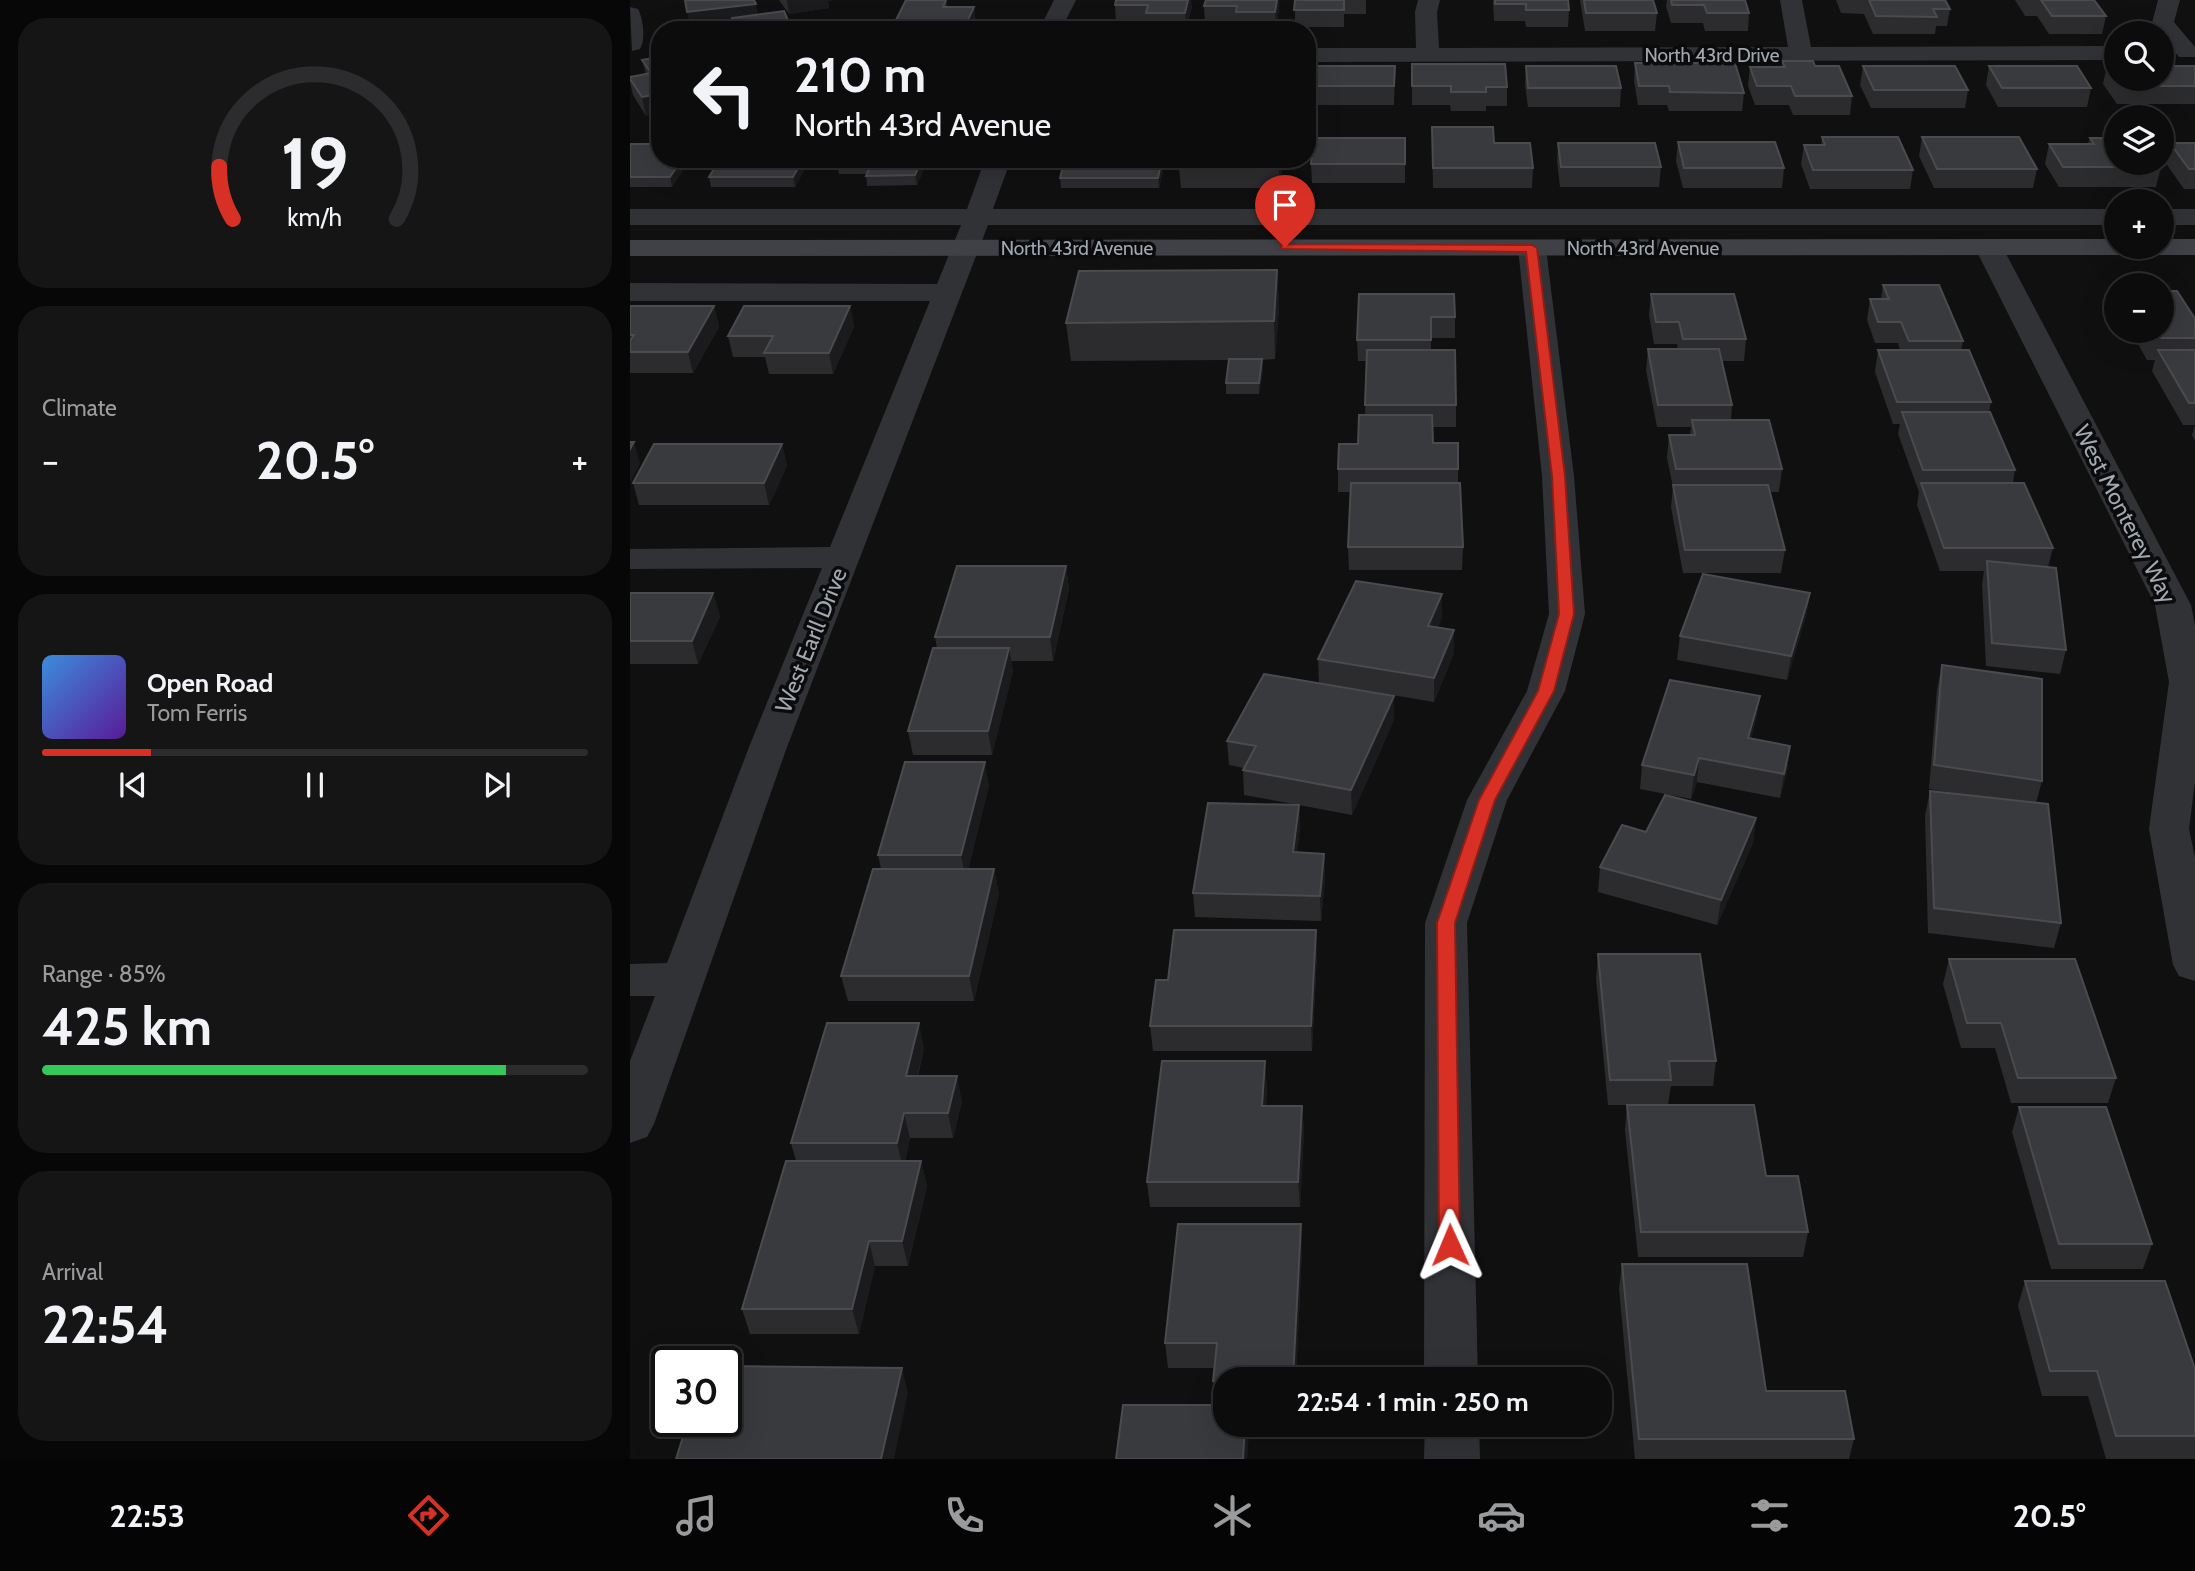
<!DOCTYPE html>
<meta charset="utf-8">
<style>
:root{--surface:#0c0c0d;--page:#151516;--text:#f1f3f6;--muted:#9a9b9d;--line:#2c2c2e;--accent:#d93025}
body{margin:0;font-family:Cabin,sans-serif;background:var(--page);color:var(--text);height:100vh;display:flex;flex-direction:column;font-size:26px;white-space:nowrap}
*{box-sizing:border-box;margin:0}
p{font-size:23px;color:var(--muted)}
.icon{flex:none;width:38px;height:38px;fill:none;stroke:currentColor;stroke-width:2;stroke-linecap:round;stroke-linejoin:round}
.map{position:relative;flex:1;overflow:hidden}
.details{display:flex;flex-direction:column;gap:18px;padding:18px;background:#070707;width:630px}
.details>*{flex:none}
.guide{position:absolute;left:21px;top:21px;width:665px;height:147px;border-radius:28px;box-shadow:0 7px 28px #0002,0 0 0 2px var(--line);background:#0c0c0d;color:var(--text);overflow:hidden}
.controls{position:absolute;left:1474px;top:21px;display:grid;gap:14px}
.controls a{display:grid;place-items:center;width:70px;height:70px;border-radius:50%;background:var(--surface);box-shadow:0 7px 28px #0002,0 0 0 2px var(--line);font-size:35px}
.speed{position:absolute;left:21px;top:1346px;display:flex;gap:14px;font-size:35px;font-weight:700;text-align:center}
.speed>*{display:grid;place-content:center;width:91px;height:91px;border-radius:50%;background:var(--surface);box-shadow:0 7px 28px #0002,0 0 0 2px var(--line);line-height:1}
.speed .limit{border:4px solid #111;border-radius:10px;background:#fff;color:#111}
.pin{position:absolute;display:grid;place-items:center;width:60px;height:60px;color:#fff;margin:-72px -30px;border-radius:50% 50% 50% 0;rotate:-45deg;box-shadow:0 0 7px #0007}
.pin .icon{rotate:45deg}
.me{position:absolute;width:77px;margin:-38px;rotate:359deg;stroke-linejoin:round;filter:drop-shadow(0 0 5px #0008)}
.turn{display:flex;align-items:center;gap:24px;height:147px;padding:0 28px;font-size:32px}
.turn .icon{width:91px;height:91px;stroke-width:2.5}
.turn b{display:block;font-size:49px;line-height:60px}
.big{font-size:52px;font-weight:700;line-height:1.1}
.details .tile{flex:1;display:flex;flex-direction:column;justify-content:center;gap:10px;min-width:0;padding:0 24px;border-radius:28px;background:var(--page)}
.details .dial{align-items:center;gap:0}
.dial svg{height:182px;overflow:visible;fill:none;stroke:var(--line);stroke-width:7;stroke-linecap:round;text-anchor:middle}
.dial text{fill:var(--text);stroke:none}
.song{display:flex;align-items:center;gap:21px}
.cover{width:84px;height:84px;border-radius:10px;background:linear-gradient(135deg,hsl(210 70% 55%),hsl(270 70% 35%))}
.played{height:7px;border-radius:4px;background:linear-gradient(90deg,var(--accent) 20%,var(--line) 20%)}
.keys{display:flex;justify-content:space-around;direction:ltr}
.heat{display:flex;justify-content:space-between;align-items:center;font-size:38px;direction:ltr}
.charge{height:10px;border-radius:5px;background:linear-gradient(90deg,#34c759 85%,var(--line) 0)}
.trip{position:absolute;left:583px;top:1367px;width:399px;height:70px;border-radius:28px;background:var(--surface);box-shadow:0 7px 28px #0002,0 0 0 2px var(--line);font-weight:700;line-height:70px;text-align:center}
.dock{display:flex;height:112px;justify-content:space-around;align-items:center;background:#050505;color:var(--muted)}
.dock .icon{width:49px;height:49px}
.dock .active{color:var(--accent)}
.dock b{font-size:32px;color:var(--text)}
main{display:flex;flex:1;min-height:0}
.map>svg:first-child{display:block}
</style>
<main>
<section class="details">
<div class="tile dial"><svg viewBox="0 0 100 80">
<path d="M14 69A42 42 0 1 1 86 69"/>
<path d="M14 69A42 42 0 0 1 8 46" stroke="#d93025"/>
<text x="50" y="56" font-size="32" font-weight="700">19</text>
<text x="50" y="72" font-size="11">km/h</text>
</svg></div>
<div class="tile"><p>Climate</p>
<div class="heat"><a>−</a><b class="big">20.5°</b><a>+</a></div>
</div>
<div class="tile">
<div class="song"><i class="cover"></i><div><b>Open Road</b><p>Tom Ferris</p></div></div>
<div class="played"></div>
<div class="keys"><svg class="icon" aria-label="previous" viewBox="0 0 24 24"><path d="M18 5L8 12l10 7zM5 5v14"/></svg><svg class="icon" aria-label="pause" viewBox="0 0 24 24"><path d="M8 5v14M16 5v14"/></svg><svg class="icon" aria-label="next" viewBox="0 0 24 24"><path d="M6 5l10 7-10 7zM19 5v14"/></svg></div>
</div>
<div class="tile"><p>Range · 85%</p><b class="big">425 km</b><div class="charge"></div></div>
<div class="tile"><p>Arrival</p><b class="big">22:54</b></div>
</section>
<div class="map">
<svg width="1565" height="1459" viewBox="0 0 1565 1459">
<rect width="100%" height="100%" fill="#101011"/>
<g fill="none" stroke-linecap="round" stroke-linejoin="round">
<path fill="#313236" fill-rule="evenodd" d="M424,0H446L431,30H409Z
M788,0H810L807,12L809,48L1158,47L1150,0H1172L1181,47L1486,46V60L677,62V48H786L785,12Z
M1528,0H1550L1544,22L1565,47V57H1549L1522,23Z
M0,7L8,9C13,18 16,40 10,49L2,51Z
M355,159H381L363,209H1486V225H358L157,747L24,1124L17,1137L0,1143V1061L25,996H0V964L37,963L119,747L192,568L0,569V549L200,547L300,301H0V283L307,284L331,225H0V209H337Z
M1531,209H1565V225H1531Z
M902,240L912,242L916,248L944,476L955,614L935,691L877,800L837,923L848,1379H794L795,923L837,800L897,691L919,614L912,476L888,248L892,242Z
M1359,240L1369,242L1373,248L1561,605L1565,625V781L1559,829L1565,857V981L1549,976L1543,965L1519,829L1539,682L1525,605L1345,248L1349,242Z
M795,1424H849L850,1459H794Z"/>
<path fill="#3f4146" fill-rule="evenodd" d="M1486,239V247H1531V239H1565V255L0,256V240Z"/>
</g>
<path fill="#2c2c2f" d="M149,0H202L198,1L199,8L159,14Z
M316,0L317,7H344L346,24L344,30H265L264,24Z
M576,0H649V8L646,30H607L606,23H575L574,6Z
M665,0H736V14H714V27H665Z
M863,0H938L939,10L938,27H896L895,21H864Z
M950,0H1023L1027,13L1025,31H955Z
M1037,0H1115L1119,13L1118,31H1075L1073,23H1041L1036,6Z
M1206,0H1315L1320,9L1317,26H1306L1305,34H1243L1234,14L1211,13Z
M1385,0H1464L1476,16L1472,34H1419L1407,16H1395Z
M485,5L562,6L556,30H518L517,22H486Z
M30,57L16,116L3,95L0,82V77L16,74L12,60Z
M1152,61L1185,66L1222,96L1220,115H1163L1159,105H1125L1118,86L1120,67H1152Z
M1005,63L1114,93L1112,111H1039L1037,105H1008L1004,81Z
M782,64L877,87V106H856V111H821L820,105H782Z
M677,66H765L764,105H677Z
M896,66L991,88L990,107H898L895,85Z
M1233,66L1338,90L1335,108H1241L1230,85Z
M1359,66L1461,88L1457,107H1368L1356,85Z
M1477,66H1565V104H1487L1473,84Z
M802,127L864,143L903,168L902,188H803Z
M1192,137L1283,170L1280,189H1180L1171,164L1174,145H1191Z
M1292,137L1407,169L1403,188H1304L1289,156Z
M775,138V183H682L681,164Z
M1460,138L1531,167L1526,187H1429L1415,164L1419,144H1458Z
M1048,142L1154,168L1152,188H1053L1046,161Z
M928,143L1031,167L1029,187H930L927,162Z
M1540,143H1565V189H1554L1535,162Z
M0,144L30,159H60L42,187H0Z
M180,159L165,187H81L79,177Z
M210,159H298L287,185L237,186L236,174H209L207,164Z
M435,159H534L535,162L529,188H431L430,178Z
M551,159H653L650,188H551L549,168Z
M647,270L649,307L645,359L632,360L633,370L629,394H596V383L599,360L441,361L436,323Z
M1253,285L1333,341L1331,350L1361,402L1359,412L1385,470L1383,483L1423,548L1418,567L1436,650L1430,674L1356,666L1352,584L1354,571H1310L1287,505L1289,492L1268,434L1270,424H1263L1245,372L1248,350H1270L1268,343H1245L1237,320L1240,299H1251Z
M729,294L825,317V338H801V350L826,405V427H803V443L828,469V483L833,547L832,570H719L718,547L721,492H708V469L728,444L735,415L737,361H728L727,340Z
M1021,294L1116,339L1114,361H1092L1102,405L1101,420L1152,469L1149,492H1140L1155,550L1151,573H1053L1041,507L1043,487L1037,458L1039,435H1060L1061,427H1027L1016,370L1018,349H1048L1047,344H1024L1019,315Z
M0,306H84L89,327L63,373H0Z
M220,306L224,327L203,374H139L135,357H103L98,336Z
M1564,317H1565V441L1562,435L1565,425H1553L1522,371L1525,360H1517L1501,331H1531Z
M152,444L157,466L139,505H9L3,483Z
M436,566L439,589L423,661H381L383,671L362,755H283L278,731L307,648L305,637Z
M0,593H83L90,617L68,664H0Z
M1180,593L1176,616L1157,680L1047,660L1050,636Z
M812,594V617L808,627L824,630V653L804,702L691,683L764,696V720L722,815L669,805L670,829L667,853L694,854L695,878L691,921L565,917L563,893L669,805L614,795L613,770L614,768L599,765L597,741L689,683L688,659Z
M1312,665L1412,781L1406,803L1431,923L1424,948L1298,933L1295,816L1300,791L1342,796L1299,789L1307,689Z
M1130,696L1126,719L1121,739L1160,746L1157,771L1150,798L1067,782L1061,799L1010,789L1012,765Z
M359,786L338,869H364L369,894L344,1001H218L211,976L251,869L248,855Z
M1126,818L1123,843L1087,925L968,892L970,867L1016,832Z
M968,954L1086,1061L1083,1086H1041L1038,1105L1136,1176L1178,1232L1173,1257H1008L995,1130L997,1105H978L966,979Z
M687,955L682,1051H523L520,1026L538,980Z
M1319,959L1486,1078L1478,1103H1381L1365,1048H1331L1313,984Z
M294,1048L288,1076L332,1101L323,1138H280L275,1161H291L297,1186L278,1266H245L229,1334H120L112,1309L166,1161L161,1143Z
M637,1086L636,1106H672L674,1131L670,1207H520L517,1182Z
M1389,1107L1522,1244L1513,1269H1421L1382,1132Z
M672,1249L666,1379H595V1424L619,1429L617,1459H486L586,1405L583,1381L584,1368H538L535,1343Z
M992,1264L1136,1391L1224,1439L1219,1459H1005L989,1289Z
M1395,1281L1565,1369V1459H1476L1458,1396H1412L1388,1306Z"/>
<path fill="#1b1b1d" d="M157,0H202L198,1L199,8L159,14Z
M558,0H561L562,6L556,30L555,13Z
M647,0H649V8L646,30L645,12Z
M126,4L129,21L102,18L104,24L61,29L57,12Z
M344,7L346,24L344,30H337L336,24Z
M30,94V114L16,116L12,97Z
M52,159H60L42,187L40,177Z
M173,159H180L165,187L163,177Z
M292,159H298L287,185L285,175Z
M532,159H534L535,162L529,188L528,178Z
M650,159H653V163L650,188L649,168Z
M647,270L649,307L645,359L644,321Z
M84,306L89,327L63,373L58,352Z
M220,306L224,327L203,374L199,353Z
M632,359L633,370L629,394V383Z
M4,442L10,464L0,483V449Z
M152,444L157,466L139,505L134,483Z
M436,566L439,589L423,661L420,637Z
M83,593L90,617L68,664L62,641Z
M1180,593L1176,616L1157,680L1161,656Z
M812,594V617L798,649V626Z
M824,630V653L804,702V678Z
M379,648L383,671L362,755L358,731Z
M764,696V720L722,815L721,790Z
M1130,696L1126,719L1115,762L1118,738Z
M1160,746L1157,771L1150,798L1154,774Z
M1069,758L1067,782L1061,799L1064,775Z
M355,762L359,786L336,880L331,855Z
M669,805L670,829L664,877L663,852Z
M1126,818L1123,843L1087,925L1091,900Z
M694,854L695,878L691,921L690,896Z
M364,869L369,894L344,1001L339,976Z
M686,930L687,955L682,1051L681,1026Z
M289,1023L294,1048L281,1101L276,1076Z
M635,1061L637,1086L634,1131L632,1106Z
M327,1076L332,1101L323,1138L318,1113Z
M672,1106L674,1131L670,1207L668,1182Z
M274,1113L280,1138L273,1169L267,1143Z
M291,1161L297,1186L278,1266L272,1241Z
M671,1224L672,1249L666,1379H663Z
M239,1241L245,1266L229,1334L222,1309Z
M272,1368L278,1393L264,1459H251Z
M615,1424H619V1429L617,1459H613Z"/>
<path fill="#383a3d" stroke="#494b4f" stroke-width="2" d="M55,0H124L126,4L57,12Z
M276,0H316L313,7H344L336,24H264Z
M486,0H558L555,13H516L518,5H485Z
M576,0H647L645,12H606L607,6H574Z
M665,0H714V10H664Z
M865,0H938L939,10H896V4H865Z
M954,0H1023L1027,13H956Z
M1041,0H1115L1119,13H1077L1074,5H1042Z
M1239,0H1315L1320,9H1303L1307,17L1246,16Z
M1411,0H1464L1476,16H1422Z
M154,11L162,30H106L102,18Z
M30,57V94L12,97L0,79V77L21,73L12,60Z
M1152,61H1183L1185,66H1209L1222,96H1165L1161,86H1127L1120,67H1155Z
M1005,63H1105L1114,93L1040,92L1039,86H1009Z
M782,64H875L877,87H856V92H821V86H782Z
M677,66H765L764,86H677Z
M896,66H986L991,88H898Z
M1233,66H1325L1338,90H1244Z
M1359,66H1447L1461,88H1372Z
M1477,66H1486V79Z
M1531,66H1565V86H1491L1486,79H1531Z
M802,127H863L864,143H900L903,168H803Z
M1192,137H1268L1283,170H1183L1174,145H1195Z
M1292,137H1389L1407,169H1307Z
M684,138H775V164H681Z
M1460,138H1486V163H1528L1531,167H1433L1419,144H1464Z
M1048,142H1145L1154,168H1054Z
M928,143H1025L1031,167H931Z
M1540,143H1565V169H1559Z
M0,144H30V159H52L40,177H0Z
M90,159H173L163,177H79Z
M210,159H292L285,175L236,176L241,164H207Z
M435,159H532L528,178H430Z
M551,159H650L649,168H549Z
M647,270L644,321L436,323L449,271Z
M1253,285H1309L1333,341H1279L1271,322H1248L1240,299H1259Z
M1531,291H1547L1564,317H1565V338H1523L1518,331H1531Z
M729,294H824L825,317H801V340H727Z
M1021,294H1104L1116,339H1053L1049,322H1026Z
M0,306H84L58,352H0V341L4,335H0Z
M114,306H220L199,353H134L143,336H98Z
M1018,349H1089L1102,405H1028Z
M737,350H825L826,405H735Z
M1248,350H1339L1361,402H1267Z
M1528,350H1565V403H1559Z
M599,359H632L629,383H596Z
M1272,412H1360L1385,470H1293Z
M729,415H802L803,443H828V469H708L709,444H728Z
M1062,420H1139L1152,469H1046L1039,435H1065Z
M0,442H4L0,449Z
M24,444H152L134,483H3Z
M721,483H830L833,547H718Z
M1291,483H1394L1423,548H1314Z
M1043,485H1138L1155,550H1055Z
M1357,561L1426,568L1436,650L1362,643Z
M327,566H436L420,637H305Z
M1073,574L1180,593L1161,656L1050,636Z
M726,581L812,594L798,626L824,630L804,678L688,659Z
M0,593H83L62,641H0Z
M303,648H379L358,731H278Z
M1312,665L1412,679V781L1304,765Z
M634,674L764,696L721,790L613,770L626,746L597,741Z
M1040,680L1130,696L1118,738L1160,746L1154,774L1069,758L1064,775L1012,765Z
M275,762H355L331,855H248Z
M1300,791L1418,804L1431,923L1304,908Z
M1035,795L1126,818L1091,900L970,867L992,825L1016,832Z
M578,803L669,805L663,852L694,854L690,896L563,893Z
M243,869H364L339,976H211Z
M544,930H686L681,1026H520L526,980H538Z
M968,954H1070L1086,1061H1039L1041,1080H980Z
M1319,959H1445L1486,1078H1388L1371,1023H1337Z
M197,1023H289L276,1076H327L318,1113H274L267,1143H161Z
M532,1061H635L632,1106H672L668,1182H517Z
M997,1105H1124L1136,1176H1168L1178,1232H1011Z
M1389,1107H1476L1522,1244H1429Z
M156,1161H291L272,1241H239L222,1309H112Z
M548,1224H671L663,1379H595V1381H583L587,1343H535Z
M992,1264H1117L1136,1391H1215L1224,1439H1009Z
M1395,1281H1535L1565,1369V1436H1486L1467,1371H1420Z
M96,1366L272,1368L251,1459H46L58,1421H96Z
M493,1405H595V1424H615L613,1459H486Z"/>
<path fill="#d93025" stroke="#8d1f18" stroke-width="2" d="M655,244L902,245L907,248L935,476L944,614L924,691L865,800L825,923L830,1245L827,1251L820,1254L812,1251L809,1245L807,923L849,800L908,691L929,614L922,476L896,252L651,249V245Z"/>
<g text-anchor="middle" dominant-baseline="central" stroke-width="7" stroke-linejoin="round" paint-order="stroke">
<g font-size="19" fill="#a1a8b2" stroke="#0b0b0c">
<text x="1082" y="55">North 43rd Drive</text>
<text x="447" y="248">North 43rd Avenue</text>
<text x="1013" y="248">North 43rd Avenue</text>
</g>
<g font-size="23" fill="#a1a8b2" stroke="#0b0b0c">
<text transform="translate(1495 514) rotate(63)">West Monterey Way</text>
<text transform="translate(181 640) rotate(-68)">West Earll Drive</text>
</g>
</g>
</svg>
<div class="controls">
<a><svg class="icon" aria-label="search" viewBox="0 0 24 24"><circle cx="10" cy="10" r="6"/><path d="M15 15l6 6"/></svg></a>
<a><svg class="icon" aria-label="layers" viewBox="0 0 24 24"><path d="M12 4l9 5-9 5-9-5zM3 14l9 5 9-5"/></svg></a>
<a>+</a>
<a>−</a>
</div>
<div class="speed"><div class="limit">30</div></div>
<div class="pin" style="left:655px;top:247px;background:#d93025"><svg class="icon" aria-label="arrive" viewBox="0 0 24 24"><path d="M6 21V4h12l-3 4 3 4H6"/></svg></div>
<svg class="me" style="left:820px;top:1245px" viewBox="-20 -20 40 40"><path d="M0-17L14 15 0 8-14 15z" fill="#d93025" stroke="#fff" stroke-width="4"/></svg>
<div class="trip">22:54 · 1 min · 250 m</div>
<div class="guide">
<div class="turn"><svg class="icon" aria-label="left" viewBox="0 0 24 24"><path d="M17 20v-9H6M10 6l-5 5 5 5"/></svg><div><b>210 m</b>North 43rd Avenue</div></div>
</div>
</div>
</main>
<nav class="dock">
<b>22:53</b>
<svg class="icon active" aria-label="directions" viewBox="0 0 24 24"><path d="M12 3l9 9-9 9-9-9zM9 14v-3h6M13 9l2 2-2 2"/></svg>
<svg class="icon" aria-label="music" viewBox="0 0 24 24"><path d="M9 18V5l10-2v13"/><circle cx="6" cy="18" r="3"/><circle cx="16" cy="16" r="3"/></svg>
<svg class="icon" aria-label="phone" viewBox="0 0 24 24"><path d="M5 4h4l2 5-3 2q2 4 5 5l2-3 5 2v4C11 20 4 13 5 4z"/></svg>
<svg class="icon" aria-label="climate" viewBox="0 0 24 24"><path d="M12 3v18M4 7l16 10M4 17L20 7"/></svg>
<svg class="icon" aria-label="car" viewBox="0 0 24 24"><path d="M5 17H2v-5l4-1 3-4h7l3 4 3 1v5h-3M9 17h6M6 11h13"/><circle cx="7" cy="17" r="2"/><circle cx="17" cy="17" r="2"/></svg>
<svg class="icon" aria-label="filters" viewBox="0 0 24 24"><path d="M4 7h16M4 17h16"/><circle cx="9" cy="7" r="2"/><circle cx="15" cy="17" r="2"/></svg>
<b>20.5°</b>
</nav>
